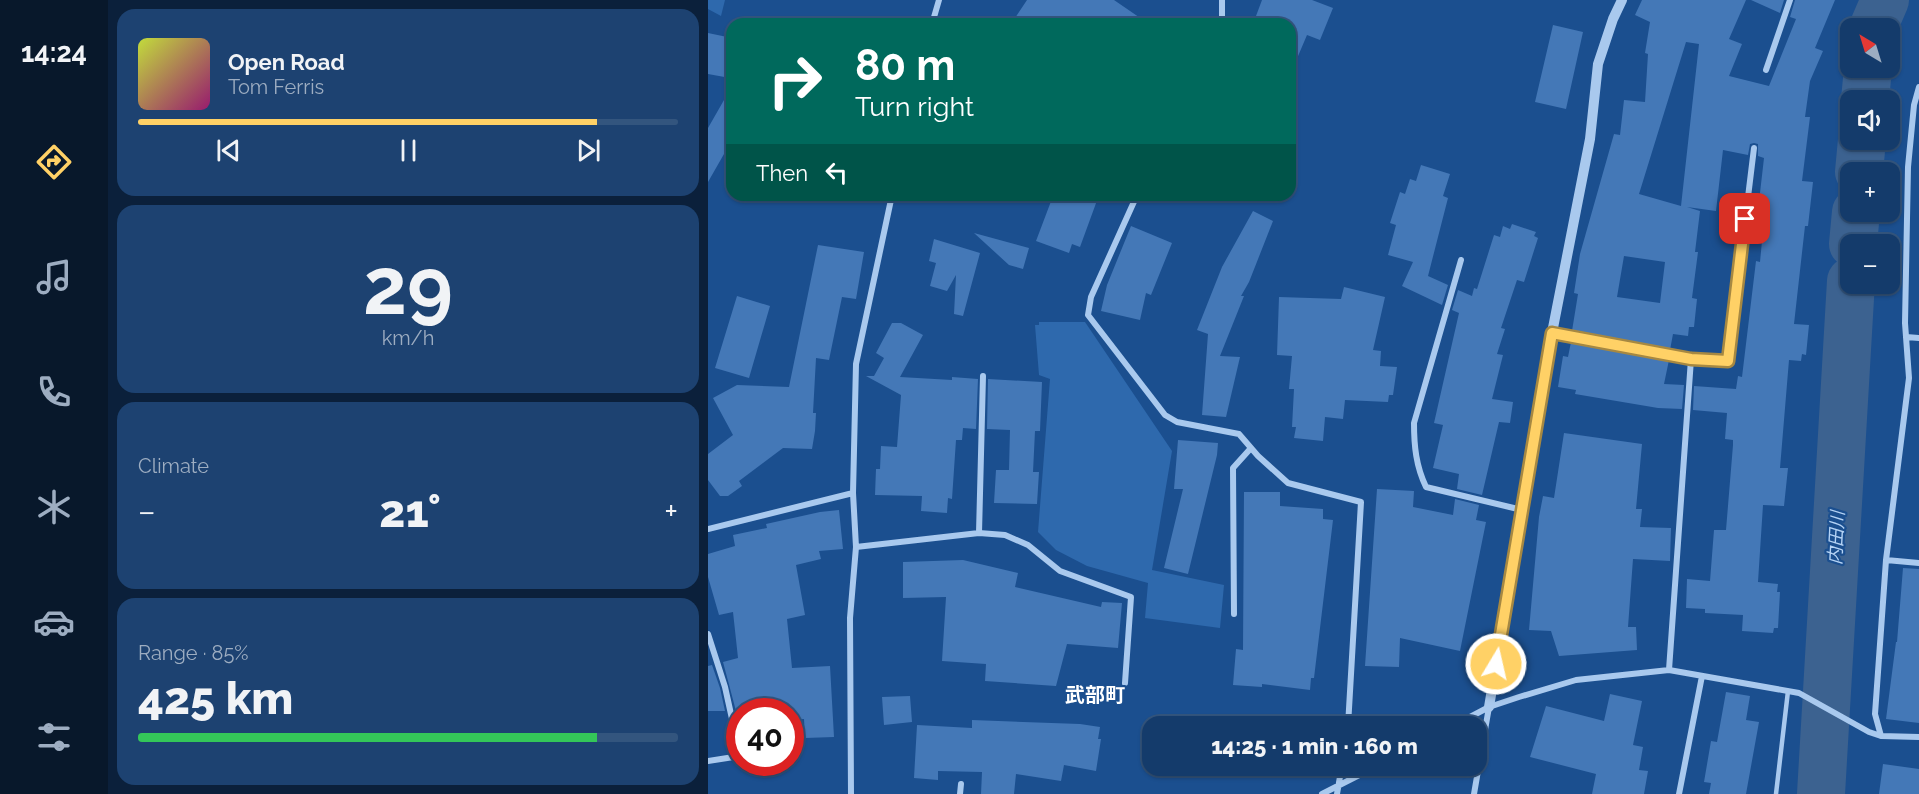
<!DOCTYPE html>
<meta charset="utf-8">
<style>
:root{--surface:#143b6b;--page:#1d4271;--text:#f1f3f6;--muted:#9dadc1;--line:#33557e;--accent:#ffd166}
body{margin:0;font-family:Raleway,"Noto Sans JP",sans-serif;background:var(--page);color:var(--text);height:100vh;display:flex;flex-direction:column;font-size:22px;white-space:nowrap}
*{box-sizing:border-box;margin:0}
p{font-size:20px;color:var(--muted)}
.icon{flex:none;width:33px;height:33px;fill:none;stroke:currentColor;stroke-width:2;stroke-linecap:round;stroke-linejoin:round}
.map{position:relative;flex:1;overflow:hidden}
.panel{display:flex;flex-direction:column;gap:9px;padding:9px;background:#0b203b;width:600px}
.panel>*{flex:none}
.guide{position:absolute;left:18px;top:18px;width:570px;height:183px;border-radius:18px;box-shadow:0 2px 4px #0004,0 0 0 2px var(--line);background:#00695c;color:#fff;overflow:hidden}
.needle{width:39px;rotate:322deg}
.fabs{position:absolute;left:1132px;top:18px;display:grid;gap:12px}
.fabs a{display:grid;place-items:center;width:60px;height:60px;border-radius:12px;background:var(--surface);box-shadow:0 2px 4px #0004,0 0 0 2px var(--line);font-size:30px}
.speed{position:absolute;left:18px;top:698px;display:flex;gap:12px;font-size:30px;font-weight:700;text-align:center}
.speed>*{display:grid;place-content:center;width:78px;height:78px;border-radius:50%;background:var(--surface);box-shadow:0 2px 4px #0004,0 0 0 2px var(--line);line-height:1}
.speed .limit{border:9px solid #d22;background:#fff;color:#111}
.pin{position:absolute;display:grid;place-items:center;width:51px;height:51px;color:#fff;margin:-26px;border-radius:12px;box-shadow:0 3px 9px #0006}
.me{position:absolute;width:66px;margin:-33px;rotate:9deg;stroke-linejoin:round;filter:drop-shadow(0 0 4px #0008)}
.turn{display:flex;align-items:center;gap:21px;height:126px;padding:0 30px;font-size:27px}
.turn .icon{width:78px;height:78px;stroke-width:2.5}
.turn b{display:block;font-size:42px;line-height:51px}
.then{display:flex;align-items:center;height:57px;padding:0 30px;background:#0003;gap:12px;font-size:22px}
.big{font-size:45px;font-weight:800;line-height:1.1}
.panel .card{flex:1;display:flex;flex-direction:column;justify-content:center;gap:9px;min-width:0;padding:0 21px;border-radius:18px;background:var(--page)}
.panel .dial{align-items:center;gap:0}
.dial b{font-size:78px;line-height:1}
.song{display:flex;align-items:center;gap:18px}
.cover{width:72px;height:72px;border-radius:9px;background:linear-gradient(135deg,hsl(70 70% 55%),hsl(320 70% 35%))}
.played{height:6px;border-radius:3px;background:linear-gradient(90deg,var(--accent) 85%,var(--line) 85%)}
.keys{display:flex;justify-content:space-around;direction:ltr}
.heat{display:flex;justify-content:space-between;align-items:center;font-size:33px;direction:ltr}
.charge{height:9px;border-radius:4px;background:linear-gradient(90deg,#34c759 85%,var(--line) 0)}
.trip{position:absolute;left:434px;top:716px;width:345px;height:60px;border-radius:18px;background:var(--surface);box-shadow:0 2px 4px #0004,0 0 0 2px var(--line);font-weight:800;line-height:60px;text-align:center}
main{display:flex;flex:1;min-height:0}
.menu{display:flex;flex-direction:column;width:108px;justify-content:space-around;align-items:center;background:#08182b;color:var(--muted)}
.menu .icon{width:42px;height:42px}
.menu .current{color:var(--accent)}
.menu b{font-size:27px;color:var(--text)}
.map>svg:first-child{display:block}
</style>
<main>
<nav class="menu">
<b>14:24</b>
<svg class="icon current" aria-label="directions" viewBox="0 0 24 24"><path d="M12 3l9 9-9 9-9-9zM9 14v-3h6M13 9l2 2-2 2"/></svg>
<svg class="icon" aria-label="music" viewBox="0 0 24 24"><path d="M9 18V5l10-2v13"/><circle cx="6" cy="18" r="3"/><circle cx="16" cy="16" r="3"/></svg>
<svg class="icon" aria-label="phone" viewBox="0 0 24 24"><path d="M5 4h4l2 5-3 2q2 4 5 5l2-3 5 2v4C11 20 4 13 5 4z"/></svg>
<svg class="icon" aria-label="climate" viewBox="0 0 24 24"><path d="M12 3v18M4 7l16 10M4 17L20 7"/></svg>
<svg class="icon" aria-label="car" viewBox="0 0 24 24"><path d="M5 17H2v-5l4-1 3-4h7l3 4 3 1v5h-3M9 17h6M6 11h13"/><circle cx="7" cy="17" r="2"/><circle cx="17" cy="17" r="2"/></svg>
<svg class="icon" aria-label="filters" viewBox="0 0 24 24"><path d="M4 7h16M4 17h16"/><circle cx="9" cy="7" r="2"/><circle cx="15" cy="17" r="2"/></svg>
</nav>
<section class="panel">
<div class="card">
<div class="song"><i class="cover"></i><div><b>Open Road</b><p>Tom Ferris</p></div></div>
<div class="played"></div>
<div class="keys"><svg class="icon" aria-label="previous" viewBox="0 0 24 24"><path d="M18 5L8 12l10 7zM5 5v14"/></svg><svg class="icon" aria-label="pause" viewBox="0 0 24 24"><path d="M8 5v14M16 5v14"/></svg><svg class="icon" aria-label="next" viewBox="0 0 24 24"><path d="M6 5l10 7-10 7zM19 5v14"/></svg></div>
</div>
<div class="card dial"><b>29</b><p>km/h</p></div>
<div class="card"><p>Climate</p>
<div class="heat"><a>−</a><b class="big">21°</b><a>+</a></div>
</div>
<div class="card"><p>Range · 85%</p><b class="big">425 km</b><div class="charge"></div></div>
</section>
<div class="map">
<svg width="1211" height="794" viewBox="0 0 1211 794">
<rect width="100%" height="100%" fill="#1b4f8f"/>
<path fill="#2e69ad" d="M0,0H17L13,16L0,9Z
M331,322H377L464,451L444,570L516,585L512,628L437,618L440,583L379,566L348,550L330,532L342,379L331,375L327,325H331Z"/>
<g fill="none" stroke-linecap="round" stroke-linejoin="round">
<path stroke="#3c6290" stroke-width="48" d="M1165,28L1177,0
M1157,100L1160,68
M1151,172L1154,140
M1145,244L1148,212
M1113,794L1143,281"/>
</g>
<path fill="#4478b7" fill-rule="evenodd" d="M319,0H406L441,24H303Z
M554,0H604L625,8L612,40L599,35L582,75V24H545Z
M934,0H1038L1021,39L1034,44L1021,76L1061,86L1088,19L1082,17L1087,0H1127L1107,48L1115,51L1102,81L1097,117H1102L1094,181L1105,182L1100,226H1097L1086,324L1101,325L1098,355L1094,354L1093,361L1081,360L1072,468H1080L1076,506L1055,505L1050,582L1070,584L1069,592H1072L1070,628H1066L1065,633L1034,631L1035,615L997,613V609L978,608L979,579L1002,581L1006,530H1018L1025,445V440L1017,439L1019,413L985,410L986,386L1028,389L1030,376L1034,377L1048,261L1052,262L1056,220L1049,219L1056,158L1050,156V144L1046,143L1042,144L1040,155L1015,150L1008,211L979,207L992,211L987,252H990L984,298L989,299L986,327H981L980,336L965,334L962,350L864,331L870,294L866,293L872,254L906,134L912,135L916,100L937,102L940,54L937,53L942,22L927,15ZM978,42L991,44L973,206L931,194ZM916,256L957,262L952,303L909,297Z
M1043,0H1076L1072,13Z
M845,25L875,32L858,109L827,102Z
M0,33L24,38V67L22,78L0,74Z
M24,86V140L0,182V128Z
M713,165L742,174L735,196L740,198L720,276L740,285L734,305L694,286L705,262L680,255L688,225L682,223L692,192L697,194L702,179L708,181Z
M360,195H391L372,247L364,244L361,253L328,241L345,196L357,201Z
M545,211L565,221L541,282L533,296H536L512,356L532,357L518,417L494,415L500,334L489,330L514,267Z
M804,224L828,232L826,236L830,238L816,282L809,280L793,328L797,329L789,354L795,355L784,399L805,402L802,423L791,422L774,495L749,489L751,474L725,468L735,425L726,423L751,313L744,310L750,290L764,296L766,288L769,289L786,235L792,237L795,226L802,229Z
M423,226L464,243L443,295L438,293L432,320L393,311L399,285Z
M266,233L321,248L315,269L301,265Z
M226,239L272,253L255,316L246,314L248,275L239,291L222,286L228,263L221,261Z
M110,245L156,252L148,299L134,297L121,360L108,358L105,413H108L107,431L104,449L75,448L31,481L34,486L20,496H12L0,480V454L25,435L5,398L29,385L81,387Z
M636,287L677,297L665,350L673,351L672,366L689,367L685,395H681L680,402L637,400L635,419L617,417L615,441L586,438L588,427H584L586,389H581L584,356L569,355L571,297L633,299Z
M29,296L62,306L41,378L7,368Z
M184,323H193L215,335L192,377L244,380V377L270,379L268,429L255,428L254,440H248L244,499L240,498L239,513L213,511L214,496L167,495L168,469H172L173,446L189,447L193,395L158,376H166L176,358L168,353Z
M863,342L961,360L956,384L976,385L974,409L950,408L867,394L868,390L850,387L855,356L860,357Z
M280,379L334,382L332,431H327L325,472H331L329,504L286,503L288,470H301L302,430L279,429Z
M856,433L934,444L928,509H934L932,527L963,528L962,561L925,559L920,627H928L929,650L851,656L843,631L821,630L831,517L835,496L846,498Z
M470,440L510,443L509,455L480,574L456,568L475,489H466Z
M669,489L706,491L705,507L745,515L747,499L771,505L768,520L778,522L752,651L692,638L691,667L657,666Z
M536,492H572V506L615,509V519L625,520L606,678H603L602,690L554,684V687L525,685L528,649L535,650Z
M131,510L135,549L111,551L113,559L88,565L97,615L79,619L84,668L122,666L126,737L97,738L96,719L82,720V711H28L15,662L30,658L25,612L11,615L0,577V554L27,546L25,535L59,528L58,524L112,512Z
M255,560L310,573L307,587L393,607L394,602L414,603L410,648L359,644L348,686L277,681L278,664L234,661L238,597L195,598V562Z
M1195,568L1211,569V723L1178,719L1188,642H1189Z
M4,665L12,688L17,711H0V666Z
M1018,692L1042,696L1038,720L1051,722L1038,794H1001L1003,783L996,782L1003,741L1009,742Z
M902,694L934,701L925,745L935,747L931,770L940,771L936,794H884L888,774L822,757L838,706L896,721Z
M202,696L204,722L176,725L174,697Z
M264,720L372,724L392,727L390,739H393L388,771L356,765L353,781L308,774L306,794H273L274,772L230,771V780L206,778L209,725L264,728Z
M1175,764L1211,769V794H1171Z"/>
<g fill="none" stroke-linecap="round" stroke-linejoin="round">
<path stroke="#a9c9ee" stroke-width="4.5" d="M1068,794L1080,691"/>
<path stroke="#a9c9ee" stroke-width="6" d="M514,0V24
M224,24L231,0
M1058,70L1082,0
M429,195L383,297L380,315L457,415L469,422L531,434L550,456L580,483L653,502L640,726
M753,260L706,423C706,446 708,466 718,487L814,510
M844,333L983,359L1020,361L1046,148
M1198,337L1211,338
M0,529L145,493
M271,533L275,376
M148,547L271,533L297,535L320,545L352,571L423,597L417,683
M1178,560L1211,563
M526,614L525,468L543,448
M0,634L17,687L32,755
M961,670L983,359
M745,726L781,707L811,697L868,680L961,670L1091,693L1161,732L1173,736L1211,737
M1173,736L1167,714L1178,560L1201,378L1197,323L1200,167L1206,105L1211,87
M0,761L32,756
M143,794L142,618L148,547L145,493L148,364L184,195
M252,794L253,784
M614,794L671,765
M629,794L634,765
M766,794L781,707
M971,794L994,676"/>
<path stroke="#a9c9ee" stroke-width="10" d="M781,707L844,333L882,139L890,64L905,19L914,0"/>
</g>
<g fill="none" stroke-linecap="round" stroke-linejoin="round">
<g stroke="#a68842" stroke-width="15">
<path id="route" d="M788,664L844,333L983,359L1020,361L1037,219"/>
</g>
<use href="#route" stroke="#ffd166" stroke-width="10"/>
</g>
<g text-anchor="middle" dominant-baseline="central" stroke-width="4.5" stroke-linejoin="round" paint-order="stroke">
<g font-size="18" font-style="italic" fill="#b5d3f5" stroke="#1b4f8f">
<text transform="translate(1128 538) rotate(-87)">内田川</text>
</g>
<g font-size="20" font-weight="bold" fill="#fff" stroke="#1b4f8f">
<text x="387" y="695">武部町</text>
</g>
</g>
</svg>
<div class="fabs">
<a><svg class="needle" viewBox="-14 -14 28 28"><path d="M0-13l5 13h-10z" fill="#e53935"/><path d="M0 13l5-13h-10z" fill="#9dadc1"/></svg></a>
<a><svg class="icon" aria-label="sound" viewBox="0 0 24 24"><path d="M4 9h4l5-4v14l-5-4H4zM17 9q2 3 0 6"/></svg></a>
<a>+</a>
<a>−</a>
</div>
<div class="speed"><div class="limit">40</div></div>
<div class="pin" style="left:1037px;top:219px;background:#d93025"><svg class="icon" aria-label="arrive" viewBox="0 0 24 24"><path d="M6 21V4h12l-3 4 3 4H6"/></svg></div>
<svg class="me" style="left:788px;top:664px" viewBox="-20 -20 40 40"><circle r="17" fill="#ffd166" stroke="#fff" stroke-width="3"/><path d="M0-11L8 9 0 5-8 9z" fill="#fff"/></svg>
<div class="trip">14:25 · 1 min · 160 m</div>
<div class="guide">
<div class="turn"><svg class="icon" aria-label="right" viewBox="0 0 24 24"><path d="M7 20v-9h11M14 6l5 5-5 5"/></svg><div><b>80 m</b>Turn right</div></div>
<div class="then">Then<svg class="icon" aria-label="left" viewBox="0 0 24 24"><path d="M17 20v-9H6M10 6l-5 5 5 5"/></svg></div>
</div>
</div>
</main>
